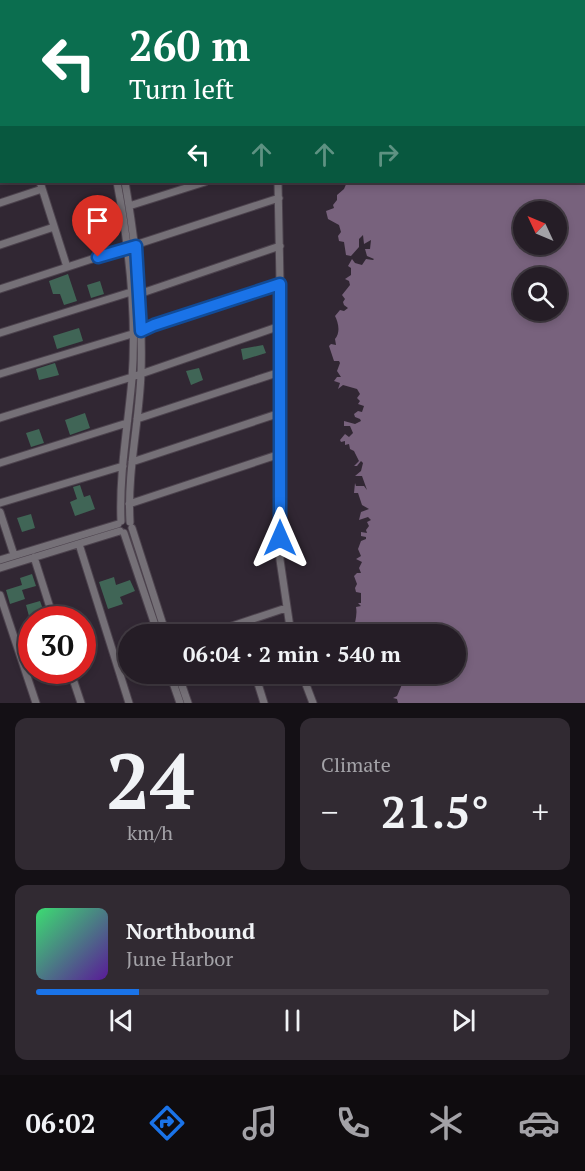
<!DOCTYPE html>
<meta charset="utf-8">
<style>
:root{--surface:#251d26;--page:#312a32;--text:#f1f3f6;--muted:#a3a2a7;--line:#423b43;--accent:#1a73e8}
body{margin:0;font-family:"PT Serif",serif;background:var(--page);color:var(--text);height:100vh;display:flex;flex-direction:column;font-size:22px;white-space:nowrap}
*{box-sizing:border-box;margin:0}
p{font-size:20px;color:var(--muted)}
.icon{flex:none;width:33px;height:33px;fill:none;stroke:currentColor;stroke-width:2;stroke-linecap:round;stroke-linejoin:round}
.map{position:relative;height:703px;overflow:hidden}
.panel{display:flex;flex-direction:column;gap:15px;padding:15px;background:#141015;flex:1}
.panel>*{flex:none}
.guide{position:absolute;left:0px;top:0px;width:585px;height:183px;box-shadow:0 3px 9px #0003,0 0 0 2px var(--line);background:#0b6e4f;color:#fff;overflow:hidden}
.needle{width:39px;rotate:314deg}
.buttons{position:absolute;left:513px;top:201px;display:grid;gap:12px}
.buttons a{display:grid;place-items:center;width:54px;height:54px;border-radius:50%;background:var(--surface);box-shadow:0 3px 9px #0003,0 0 0 2px var(--line);font-size:30px}
.speed{position:absolute;left:18px;top:606px;display:flex;gap:12px;font-size:30px;font-weight:700;text-align:center}
.speed>*{display:grid;place-content:center;width:78px;height:78px;border-radius:50%;background:var(--surface);box-shadow:0 3px 9px #0003,0 0 0 2px var(--line);line-height:1}
.speed .limit{border:9px solid #d22;background:#fff;color:#111}
.pin{position:absolute;display:grid;place-items:center;width:51px;height:51px;color:#fff;margin:-62px -26px;border-radius:50% 50% 50% 0;rotate:-45deg;box-shadow:0 0 6px #0007}
.pin .icon{rotate:45deg}
.me{position:absolute;width:66px;margin:-33px;rotate:0deg;stroke-linejoin:round;filter:drop-shadow(0 0 4px #0008)}
.turn{display:flex;align-items:center;gap:21px;height:126px;padding:0 30px;font-size:27px}
.turn .icon{width:78px;height:78px;stroke-width:2.5}
.turn b{display:block;font-size:42px;line-height:51px}
.lanes{display:flex;align-items:center;height:57px;padding:0 30px;background:#0003;justify-content:center;gap:30px;direction:ltr}
.lanes .off{opacity:.35}
.big{font-size:45px;font-weight:800;line-height:1.1}
.panel .widget{flex:1;display:flex;flex-direction:column;justify-content:center;gap:9px;min-width:0;padding:0 21px;border-radius:12px;background:var(--page)}
.panel .dial{align-items:center;gap:0}
.dial b{font-size:78px;line-height:1}
.song{display:flex;align-items:center;gap:18px}
.cover{width:72px;height:72px;border-radius:9px;background:linear-gradient(135deg,hsl(140 70% 55%),hsl(270 70% 35%))}
.played{height:6px;border-radius:3px;background:linear-gradient(90deg,var(--accent) 20%,var(--line) 20%)}
.keys{display:flex;justify-content:space-around;direction:ltr}
.heat{display:flex;justify-content:space-between;align-items:center;font-size:33px;direction:ltr}
.panel .tiles{flex:1;display:grid;gap:15px;grid-template-columns:1fr 1fr}
.widget:last-child{grid-column:span 2}
.trip{position:absolute;left:118px;top:624px;width:348px;height:60px;border-radius:30px;background:var(--surface);box-shadow:0 3px 9px #0003,0 0 0 2px var(--line);font-weight:800;line-height:60px;text-align:center}
.dock{display:flex;height:96px;justify-content:space-around;align-items:center;background:#0f0c0f;color:var(--muted)}
.dock .icon{width:42px;height:42px}
.dock .current{color:var(--accent)}
.dock b{font-size:27px;color:var(--text)}
.map>svg:first-child{display:block}
</style>
<div class="map">
<svg width="585" height="703" viewBox="0 0 585 703">
<rect width="100%" height="100%" fill="#312733"/>
<path fill="#78627d" fill-rule="evenodd" d="M393,0H585V703H398L397,699L393,698L397,696L403,682L399,680L400,676L395,674H456V634H354C353,625 358,617 356,607L361,606L358,603H361V593L356,592L355,588L357,584L354,576L357,573H361L359,568L362,562L356,559L361,556L358,549L361,541L366,539V537L361,536V532L367,533L366,530L369,526L367,522L371,520L368,517L359,520L361,512L369,509L362,505L358,493H354L355,483L356,486H364L367,490L362,476H355L361,471L363,463L361,461L357,466H354L359,461L354,451L350,449L349,444L345,445V441L341,442L340,440L345,434L349,437L353,433L350,426H344V421L355,424L361,421L360,419L355,417L354,414L358,411L362,412L364,406L358,404L360,401L357,398L360,394L357,389L343,385L338,389L340,383L334,381L337,377H341L337,371L340,363L339,361H334L329,346L331,344L336,345L335,339C341,332 338,322 335,316L340,310L344,311L348,308L344,305L343,302L345,299L342,295L350,285L349,281L345,279L351,275V268L348,266L352,259L355,263L362,265L366,259L373,260L374,259L367,256L365,249H370L371,240L364,244L363,235L359,239V247L351,256L346,255L344,242L339,241L338,236L341,232L339,225L328,219L326,211L334,208L333,205L337,200V195L344,189L347,182H584V2ZM524,212H556V244H524ZM524,278H556V310H524Z"/>
<path fill="#406556" d="M68,274L77,301L64,305L60,294H53L49,281Z
M100,281L104,294L91,298L87,285Z
M79,328L83,341L57,349L53,336Z
M263,345L266,353L243,360L241,349Z
M55,363L59,375L39,380L36,369Z
M199,368L203,380L191,385L186,371Z
M85,413L90,428L70,435L65,420Z
M39,429L44,443L31,447L26,433Z
M80,485L84,497L90,495L95,509L75,516L70,502L77,499L73,487Z
M31,514L35,528L22,532L17,518Z
M32,574L36,586L22,590L25,599L10,604L6,590L22,585L20,578Z
M114,577L116,585L130,580L135,591L120,597L123,604L108,609L99,582Z
M40,601L47,620H30L26,605Z"/>
<g fill="none" stroke-linecap="round" stroke-linejoin="round">
<g stroke="#4c424d" stroke-width="9">
<path id="minor" d="M265,0V2
M93,2L98,0
M218,2L223,0
M0,31L2,30
M0,72H2
M0,113L2,112
M0,158H2
M40,182L67,267
M117,182C129,246 137,313 132,379C128,426 119,473 121,521
M125,182C136,245 143,310 141,374C139,424 127,472 130,522
M278,182L280,283V560L291,634
M0,203L42,189
M129,206L205,182
M0,245L54,227
M0,289L279,198
M139,294L280,246
M141,331L154,325L280,283
M0,333L131,292
M0,374L132,334
M0,418L132,377L280,326
M137,419L280,372
M132,462L280,413
M0,463L127,423
M0,503L123,466
M129,504L280,454
M0,512L14,555
M132,528L166,634
M124,533L158,634
M79,544L129,703
M34,557L54,620
M0,560L118,524
M0,568L120,531
M0,595L36,703
M208,634L286,608
M70,670L81,703
M170,674L180,703
M178,674L188,703
M255,674L264,703
M302,674L313,703"/>
</g>
<use href="#minor" stroke="#757077" stroke-width="7"/>
</g>
<g fill="none" stroke-linecap="round" stroke-linejoin="round">
<g stroke="#114b97" stroke-width="15">
<path id="route" d="M98,257L136,246L141,331L154,325L280,284V538"/>
</g>
<use href="#route" stroke="#1a73e8" stroke-width="10"/>
</g>
</svg>
<div class="buttons">
<a><svg class="needle" viewBox="-14 -14 28 28"><path d="M0-13l5 13h-10z" fill="#e53935"/><path d="M0 13l5-13h-10z" fill="#a3a2a7"/></svg></a>
<a><svg class="icon" aria-label="search" viewBox="0 0 24 24"><circle cx="10" cy="10" r="6"/><path d="M15 15l6 6"/></svg></a>
</div>
<div class="speed"><div class="limit">30</div></div>
<div class="pin" style="left:98px;top:257px;background:#d93025"><svg class="icon" aria-label="arrive" viewBox="0 0 24 24"><path d="M6 21V4h12l-3 4 3 4H6"/></svg></div>
<svg class="me" style="left:280px;top:538px" viewBox="-20 -20 40 40"><path d="M0-17L14 15 0 8-14 15z" fill="#1a73e8" stroke="#fff" stroke-width="4"/></svg>
<div class="trip">06:04 · 2 min · 540 m</div>
<div class="guide">
<div class="turn"><svg class="icon" aria-label="left" viewBox="0 0 24 24"><path d="M17 20v-9H6M10 6l-5 5 5 5"/></svg><div><b>260 m</b>Turn left</div></div>
<div class="lanes"><svg class="icon" aria-label="left" viewBox="0 0 24 24"><path d="M17 20v-9H6M10 6l-5 5 5 5"/></svg><svg class="icon off" aria-label="ahead" viewBox="0 0 24 24"><path d="M12 20V5M6 11l6-6 6 6"/></svg><svg class="icon off" aria-label="ahead" viewBox="0 0 24 24"><path d="M12 20V5M6 11l6-6 6 6"/></svg><svg class="icon off" aria-label="right" viewBox="0 0 24 24"><path d="M7 20v-9h11M14 6l5 5-5 5"/></svg></div>
</div>
</div>
<section class="panel">
<div class="tiles">
<div class="widget dial"><b>24</b><p>km/h</p></div>
<div class="widget"><p>Climate</p>
<div class="heat"><a>−</a><b class="big">21.5°</b><a>+</a></div>
</div>
<div class="widget">
<div class="song"><i class="cover"></i><div><b>Northbound</b><p>June Harbor</p></div></div>
<div class="played"></div>
<div class="keys"><svg class="icon" aria-label="previous" viewBox="0 0 24 24"><path d="M18 5L8 12l10 7zM5 5v14"/></svg><svg class="icon" aria-label="pause" viewBox="0 0 24 24"><path d="M8 5v14M16 5v14"/></svg><svg class="icon" aria-label="next" viewBox="0 0 24 24"><path d="M6 5l10 7-10 7zM19 5v14"/></svg></div>
</div>
</div>
</section>
<nav class="dock">
<b>06:02</b>
<svg class="icon current" aria-label="directions" viewBox="0 0 24 24"><path d="M12 3l9 9-9 9-9-9zM9 14v-3h6M13 9l2 2-2 2"/></svg>
<svg class="icon" aria-label="music" viewBox="0 0 24 24"><path d="M9 18V5l10-2v13"/><circle cx="6" cy="18" r="3"/><circle cx="16" cy="16" r="3"/></svg>
<svg class="icon" aria-label="phone" viewBox="0 0 24 24"><path d="M5 4h4l2 5-3 2q2 4 5 5l2-3 5 2v4C11 20 4 13 5 4z"/></svg>
<svg class="icon" aria-label="climate" viewBox="0 0 24 24"><path d="M12 3v18M4 7l16 10M4 17L20 7"/></svg>
<svg class="icon" aria-label="car" viewBox="0 0 24 24"><path d="M5 17H2v-5l4-1 3-4h7l3 4 3 1v5h-3M9 17h6M6 11h13"/><circle cx="7" cy="17" r="2"/><circle cx="17" cy="17" r="2"/></svg>
</nav>
